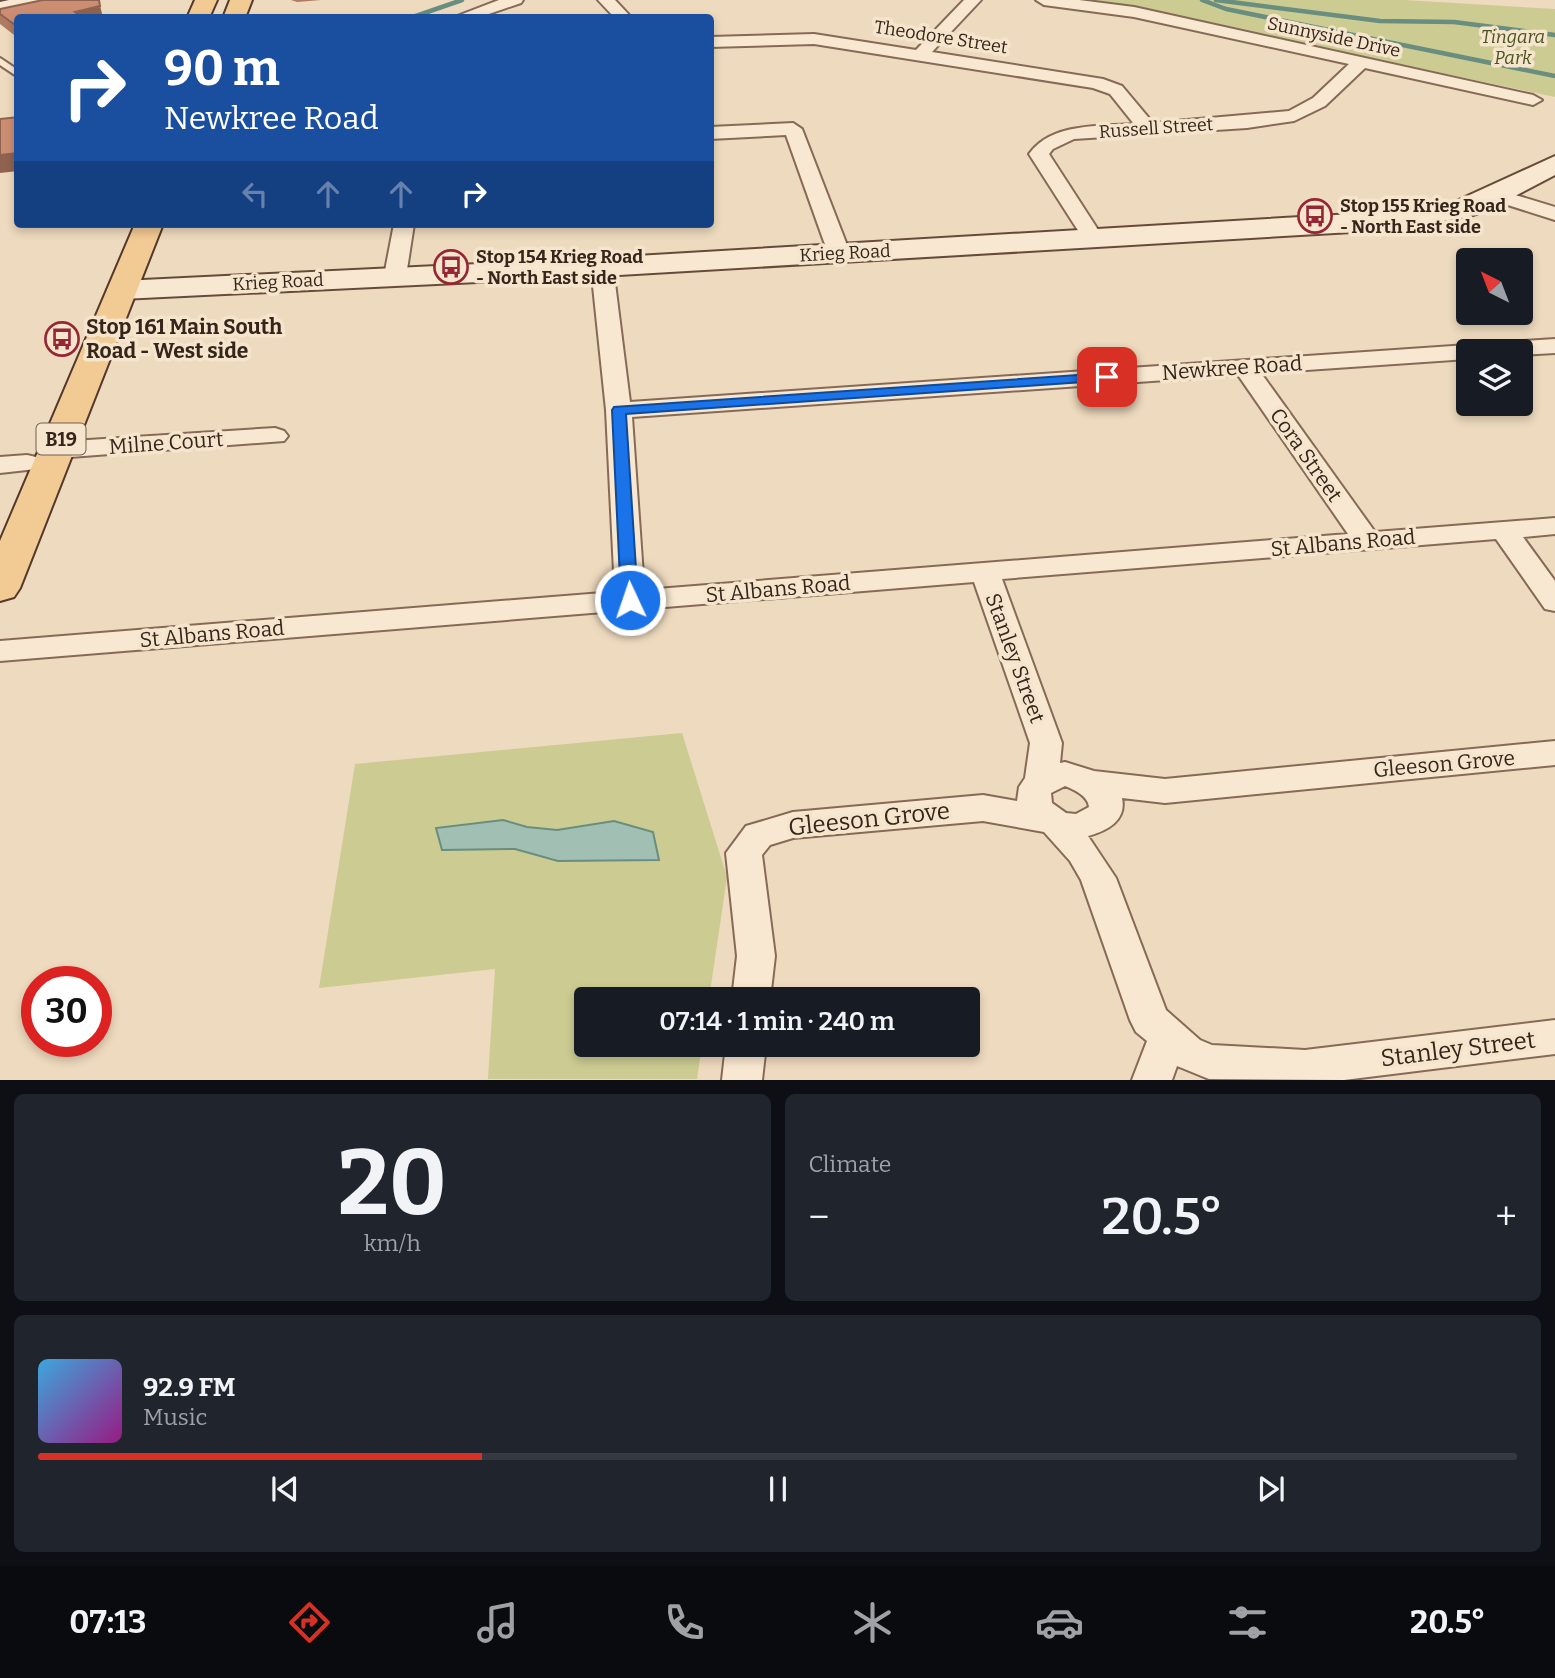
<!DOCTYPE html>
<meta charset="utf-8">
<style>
:root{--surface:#171b24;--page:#20242c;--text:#f1f3f6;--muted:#9ea1a6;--line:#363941;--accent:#d93025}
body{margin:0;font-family:Bitter,serif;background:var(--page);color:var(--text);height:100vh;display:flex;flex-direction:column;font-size:26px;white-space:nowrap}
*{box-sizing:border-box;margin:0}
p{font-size:23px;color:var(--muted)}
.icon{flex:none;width:38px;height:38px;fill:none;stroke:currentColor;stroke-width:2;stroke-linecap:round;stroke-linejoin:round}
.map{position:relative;height:1080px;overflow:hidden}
.drawer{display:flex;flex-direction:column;gap:14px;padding:14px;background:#0d0f14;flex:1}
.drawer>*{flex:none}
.guide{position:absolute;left:14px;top:14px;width:700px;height:214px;border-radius:7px;box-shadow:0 4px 10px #0003;background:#1a4fa0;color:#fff;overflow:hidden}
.needle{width:46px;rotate:318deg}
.controls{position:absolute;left:1456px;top:248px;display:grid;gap:14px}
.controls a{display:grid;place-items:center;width:77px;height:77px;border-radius:7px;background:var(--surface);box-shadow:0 4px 10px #0003;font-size:35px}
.speed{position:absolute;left:21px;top:966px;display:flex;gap:14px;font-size:35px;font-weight:700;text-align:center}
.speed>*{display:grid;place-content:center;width:91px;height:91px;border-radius:50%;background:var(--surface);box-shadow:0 4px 10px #0003;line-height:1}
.speed .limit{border:10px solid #d22;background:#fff;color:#111}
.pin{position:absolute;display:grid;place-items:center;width:60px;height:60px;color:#fff;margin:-30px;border-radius:14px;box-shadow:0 4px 10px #0006}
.me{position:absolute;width:77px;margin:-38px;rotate:357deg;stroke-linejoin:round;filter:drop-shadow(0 0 5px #0008)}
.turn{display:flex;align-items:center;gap:24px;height:147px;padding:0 35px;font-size:32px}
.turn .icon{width:91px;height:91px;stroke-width:2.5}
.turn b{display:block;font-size:49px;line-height:60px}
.lanes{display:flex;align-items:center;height:66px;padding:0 35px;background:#0003;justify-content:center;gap:35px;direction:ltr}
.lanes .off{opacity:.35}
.big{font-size:52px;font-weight:600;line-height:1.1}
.drawer .widget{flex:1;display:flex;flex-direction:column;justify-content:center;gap:10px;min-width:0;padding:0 24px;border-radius:10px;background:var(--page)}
.drawer .dial{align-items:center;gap:0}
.dial b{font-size:91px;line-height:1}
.song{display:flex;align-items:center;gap:21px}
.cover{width:84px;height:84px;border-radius:10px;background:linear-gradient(135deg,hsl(200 70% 55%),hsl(310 70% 35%))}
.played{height:7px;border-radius:4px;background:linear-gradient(90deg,var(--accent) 30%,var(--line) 30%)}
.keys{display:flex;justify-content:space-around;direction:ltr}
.heat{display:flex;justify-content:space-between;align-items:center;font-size:38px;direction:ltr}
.drawer .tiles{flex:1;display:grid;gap:14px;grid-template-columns:1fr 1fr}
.widget:last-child{grid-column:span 2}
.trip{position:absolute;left:574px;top:987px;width:406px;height:70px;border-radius:7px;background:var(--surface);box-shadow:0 4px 10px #0003;font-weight:600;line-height:70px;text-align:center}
.dock{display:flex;height:112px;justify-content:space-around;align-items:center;background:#090b0e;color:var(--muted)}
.dock .icon{width:49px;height:49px}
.dock .active{color:var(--accent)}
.dock b{font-size:32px;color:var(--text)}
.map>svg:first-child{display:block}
</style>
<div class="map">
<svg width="1555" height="1080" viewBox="0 0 1555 1080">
<rect width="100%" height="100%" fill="#eedabe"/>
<path fill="#cbcb92" d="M1081,0H1404L1555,9V97L1129,7Z
M682,733L727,877L709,999H586V1045H702L697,1079H488L495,969L319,988L355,764Z"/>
<path fill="#a1bfb3" stroke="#698d7f" stroke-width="2" d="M503,820L527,827L557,830L614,821L653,832L659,860L558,861L515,849L442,850L436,828Z"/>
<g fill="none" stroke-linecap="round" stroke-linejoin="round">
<path stroke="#698d7f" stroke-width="4.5" d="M1202,0L1226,9L1555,76
M1216,0L1380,21L1454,22L1555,35
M410,18L462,0"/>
<g stroke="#866a57" stroke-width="4">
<path id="lane" d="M0,58L18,70V77L0,65Z"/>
</g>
<g stroke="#866a57" stroke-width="4">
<path id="street" d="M499,0H523L521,3L477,18H452Z
M598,0H615L632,18H615Z
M964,0H981L932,52L1103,79L1122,86L1153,123L1289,111L1313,98L1349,64L1134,17L1044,5L1036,0H1079L1134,7L1533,95L1542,100L1533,105L1365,68L1325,106L1294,121L1247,128L1074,139L1053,149L1049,154L1104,239L1100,243H1086L1029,154C1052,122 1099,127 1134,124L1110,94L1093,88L814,44L710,47V37L814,34L916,50Z
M793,123L802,129L850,253L847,258H831L828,253L786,135L710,139V127Z
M1499,190L1555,207V220L1492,200L1489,196L1492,192Z
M394,224H414L406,276L403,281H387L384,276Z
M602,260L610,262L613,267L630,402L1555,339V353L1521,355V352H1468V359L1261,373L1375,532L1555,518V534L1523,537L1555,581V611L1545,609L1496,539L1002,579L1062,743L1060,763L1065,762L1094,771L1165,779L1555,741V765L1165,803L1122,798C1127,821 1106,831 1088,836L1116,878L1166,1010L1200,1040L1212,1045L1305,1050L1555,1020V1054L1344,1080L1209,1079L1177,1066L1172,1080H1132L1147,1041L1136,1032L1130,1020L1081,880L1070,861L1044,832L983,821L793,838L770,845L762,855L775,956L770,999H732L737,956L726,853L746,826L793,812L983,795L1017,801L1019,787L1025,778L1030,743L974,582L0,661V641L615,592L606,410L591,267L594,262ZM1238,375L1348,534L644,590L632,417ZM1065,786C1075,790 1088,796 1089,807L1076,814L1066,813L1052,803L1051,793Z
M275,428L284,431L288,436L284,441L57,458L48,456L44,450L48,444L57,442Z
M27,455L36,457L40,463L36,469L0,473V457Z
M726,1045H766L762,1080H722Z"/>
</g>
<g stroke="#674b3a" stroke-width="4">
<path id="secondary" d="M9,0H57L54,5L0,14V2Z
M1555,156V175L1490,209L1467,217L1387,230L602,276L122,299L111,296L107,290L111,284L122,281L602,258L1387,212L1452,203Z"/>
</g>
<g stroke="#53392b" stroke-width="4">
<path id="primary" d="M195,0H217L209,18H187Z
M230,0H252L245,18H223Z
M135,224H163L20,588L14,597L0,601V541Z"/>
</g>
<use href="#lane" fill="#f9e8d1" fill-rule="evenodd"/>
<use href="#street" fill="#f9e8d1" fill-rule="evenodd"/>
<use href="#secondary" fill="#f9e8d1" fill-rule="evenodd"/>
<use href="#primary" fill="#f2ca94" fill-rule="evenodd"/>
</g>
<path fill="#af7a63" d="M291,0H321L297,2Z
M0,9L18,18V38L0,24Z"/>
<path fill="#8f6350" d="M99,1L103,18H76L75,12Z
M18,153V171L0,173V155Z"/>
<path fill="#cc8e73" stroke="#8f6350" stroke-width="2" d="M43,0H99L100,6L75,12L83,18H18V27L0,14V9Z
M18,117V153L0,155V119Z"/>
<path fill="#1a73e8" stroke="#114b97" stroke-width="2" d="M1107,373L1112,374V380L626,414L638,600L630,606L621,600L612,410L614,407Z"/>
<defs>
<g id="bus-ring" transform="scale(1.75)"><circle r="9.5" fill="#f5e5cd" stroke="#952634" stroke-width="1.5"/><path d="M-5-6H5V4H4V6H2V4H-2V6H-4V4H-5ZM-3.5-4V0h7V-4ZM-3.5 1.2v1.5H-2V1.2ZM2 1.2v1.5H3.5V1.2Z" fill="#952634"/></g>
</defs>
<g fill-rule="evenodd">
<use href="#bus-ring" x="1315" y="216"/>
<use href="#bus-ring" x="451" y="267"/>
<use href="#bus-ring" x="62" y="339"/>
</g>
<g text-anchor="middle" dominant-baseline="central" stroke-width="7" stroke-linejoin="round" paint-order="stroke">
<g font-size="18" fill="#35251b" stroke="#f5e5cd">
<text transform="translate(941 37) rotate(9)">Theodore Street</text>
<text transform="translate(1334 37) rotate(12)">Sunnyside Drive</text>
<text transform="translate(1156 128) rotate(-4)">Russell Street</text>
<text transform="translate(845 253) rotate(-3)">Krieg Road</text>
<text transform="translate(278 282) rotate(-3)">Krieg Road</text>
</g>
<g font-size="18" font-style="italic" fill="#4b5222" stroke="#f5e5cd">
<text x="1513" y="37">Tingara<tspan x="1513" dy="21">Park</tspan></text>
</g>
<g font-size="18" font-weight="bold" fill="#35251b" stroke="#f5e5cd" text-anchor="start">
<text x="1340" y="206">Stop 155 Krieg Road<tspan x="1340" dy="21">- North East side</tspan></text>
<text x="476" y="257">Stop 154 Krieg Road<tspan x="476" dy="21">- North East side</tspan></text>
</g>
<rect fill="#f5e5cd" stroke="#6f5f50" stroke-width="2" x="36.5" y="423.5" width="49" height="31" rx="5"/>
<g font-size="19" font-weight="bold" fill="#35251b">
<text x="61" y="439">B19</text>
</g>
<g font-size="21" font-weight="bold" fill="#35251b" stroke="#f5e5cd" text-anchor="start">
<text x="86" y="327">Stop 161 Main South<tspan x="86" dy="24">Road - West side</tspan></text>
</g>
<g font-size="21" fill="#35251b" stroke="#f5e5cd">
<text transform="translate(1232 368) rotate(-4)">Newkree Road</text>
<text transform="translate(166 443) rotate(-4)">Milne Court</text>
<text transform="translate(1306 455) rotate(55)">Cora Street</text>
<text transform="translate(1343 543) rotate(-5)">St Albans Road</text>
<text transform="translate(778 589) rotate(-5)">St Albans Road</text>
<text transform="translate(212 634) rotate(-5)">St Albans Road</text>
<text transform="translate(1015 658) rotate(70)">Stanley Street</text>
<text transform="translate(1444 764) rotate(-5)">Gleeson Grove</text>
</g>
<g font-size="24" fill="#35251b" stroke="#f5e5cd">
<text transform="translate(869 819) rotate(-6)">Gleeson Grove</text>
<text transform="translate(1458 1049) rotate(-7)">Stanley Street</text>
</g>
</g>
</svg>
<div class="controls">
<a><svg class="needle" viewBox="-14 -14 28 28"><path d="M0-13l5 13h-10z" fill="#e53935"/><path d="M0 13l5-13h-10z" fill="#9ea1a6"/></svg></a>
<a><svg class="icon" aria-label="layers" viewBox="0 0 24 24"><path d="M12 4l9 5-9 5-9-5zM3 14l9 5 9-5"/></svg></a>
</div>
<div class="speed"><div class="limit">30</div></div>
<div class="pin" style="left:1107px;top:377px;background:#d93025"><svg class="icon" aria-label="arrive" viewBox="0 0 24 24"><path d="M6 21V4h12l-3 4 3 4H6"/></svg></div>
<svg class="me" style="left:630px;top:600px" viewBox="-20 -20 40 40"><circle r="17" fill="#1a73e8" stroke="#fff" stroke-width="3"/><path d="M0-11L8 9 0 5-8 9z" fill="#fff"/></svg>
<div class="trip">07:14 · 1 min · 240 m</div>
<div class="guide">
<div class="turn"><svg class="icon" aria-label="right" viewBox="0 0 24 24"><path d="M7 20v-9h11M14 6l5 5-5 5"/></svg><div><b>90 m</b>Newkree Road</div></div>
<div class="lanes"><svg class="icon off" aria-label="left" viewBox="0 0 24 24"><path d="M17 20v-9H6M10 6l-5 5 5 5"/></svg><svg class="icon off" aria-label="ahead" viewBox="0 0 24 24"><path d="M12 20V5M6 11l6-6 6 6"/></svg><svg class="icon off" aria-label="ahead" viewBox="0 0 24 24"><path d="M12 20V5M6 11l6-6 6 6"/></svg><svg class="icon" aria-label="right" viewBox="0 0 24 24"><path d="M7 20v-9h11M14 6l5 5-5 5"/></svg></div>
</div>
</div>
<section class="drawer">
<div class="tiles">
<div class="widget dial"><b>20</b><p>km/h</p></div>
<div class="widget"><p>Climate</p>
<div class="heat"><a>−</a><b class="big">20.5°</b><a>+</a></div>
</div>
<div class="widget">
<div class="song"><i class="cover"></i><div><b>92.9 FM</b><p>Music</p></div></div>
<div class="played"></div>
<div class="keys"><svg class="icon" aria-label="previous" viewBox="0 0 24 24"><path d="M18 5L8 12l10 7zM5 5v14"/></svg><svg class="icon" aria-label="pause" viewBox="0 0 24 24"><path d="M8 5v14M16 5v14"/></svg><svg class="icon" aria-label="next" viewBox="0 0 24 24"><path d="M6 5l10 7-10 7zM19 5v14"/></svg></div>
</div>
</div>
</section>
<nav class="dock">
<b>07:13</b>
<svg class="icon active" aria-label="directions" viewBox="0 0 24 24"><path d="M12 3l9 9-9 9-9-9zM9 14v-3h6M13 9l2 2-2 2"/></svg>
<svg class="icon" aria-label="music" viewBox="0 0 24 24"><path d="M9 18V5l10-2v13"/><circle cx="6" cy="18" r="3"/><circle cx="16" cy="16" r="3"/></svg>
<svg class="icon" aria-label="phone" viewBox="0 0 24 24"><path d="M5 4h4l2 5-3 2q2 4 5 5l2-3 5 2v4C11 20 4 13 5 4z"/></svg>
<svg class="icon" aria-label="climate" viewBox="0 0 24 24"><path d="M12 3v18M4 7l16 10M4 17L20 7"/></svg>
<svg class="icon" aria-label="car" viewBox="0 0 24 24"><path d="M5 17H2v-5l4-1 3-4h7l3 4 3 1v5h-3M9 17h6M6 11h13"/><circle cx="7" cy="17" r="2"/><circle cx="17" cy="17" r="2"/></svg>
<svg class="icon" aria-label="filters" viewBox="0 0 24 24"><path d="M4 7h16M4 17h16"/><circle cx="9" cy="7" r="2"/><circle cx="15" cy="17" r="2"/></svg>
<b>20.5°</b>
</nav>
